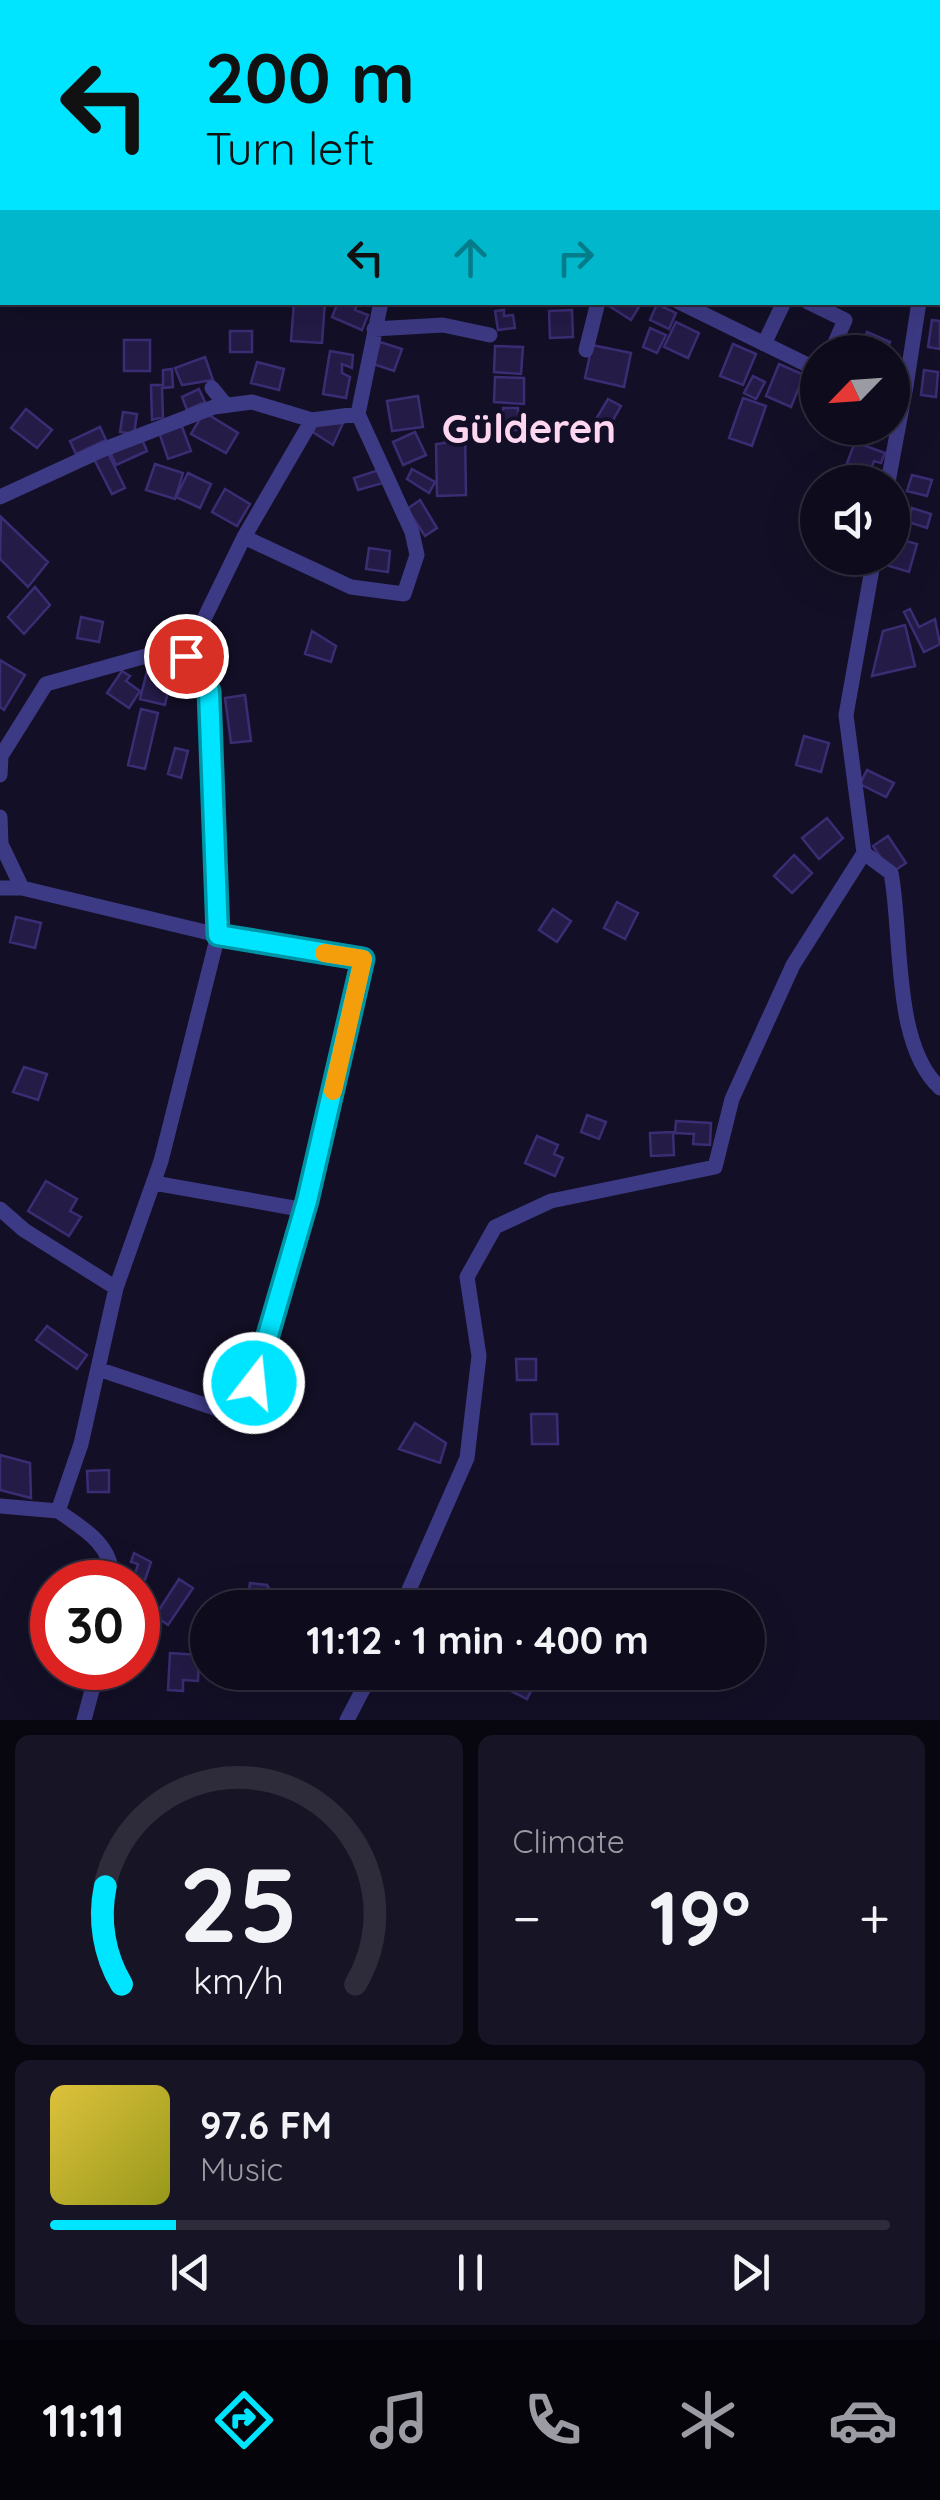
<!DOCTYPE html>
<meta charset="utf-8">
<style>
:root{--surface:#0e0b1c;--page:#171425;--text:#f1f3f6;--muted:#9b9ba3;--line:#2e2b3b;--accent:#00e5ff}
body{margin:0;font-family:Quicksand,sans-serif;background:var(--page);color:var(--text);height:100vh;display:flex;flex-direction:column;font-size:38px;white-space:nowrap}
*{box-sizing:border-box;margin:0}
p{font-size:32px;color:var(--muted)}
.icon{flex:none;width:55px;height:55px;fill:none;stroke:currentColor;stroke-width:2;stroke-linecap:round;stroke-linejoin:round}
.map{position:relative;height:1720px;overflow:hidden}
.drawer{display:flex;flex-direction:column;gap:15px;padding:15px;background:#08060f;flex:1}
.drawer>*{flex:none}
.hud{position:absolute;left:0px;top:0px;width:940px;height:305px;box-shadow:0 10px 40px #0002,0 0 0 2px var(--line);background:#00e5ff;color:#111;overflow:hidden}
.needle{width:65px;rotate:245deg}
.tools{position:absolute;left:800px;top:335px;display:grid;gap:20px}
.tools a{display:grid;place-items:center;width:110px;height:110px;border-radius:50%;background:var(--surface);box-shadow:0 10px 40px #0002,0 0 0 2px var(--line);font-size:50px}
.speed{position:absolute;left:30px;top:1560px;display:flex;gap:20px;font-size:50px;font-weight:700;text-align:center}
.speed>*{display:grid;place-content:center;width:130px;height:130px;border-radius:50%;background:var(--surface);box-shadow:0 10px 40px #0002,0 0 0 2px var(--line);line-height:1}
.speed .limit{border:15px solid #d22;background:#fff;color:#111}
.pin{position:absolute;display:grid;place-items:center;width:85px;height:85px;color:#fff;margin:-42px;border:5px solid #fff;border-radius:50%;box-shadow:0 2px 10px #0007}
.me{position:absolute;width:110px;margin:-55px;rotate:16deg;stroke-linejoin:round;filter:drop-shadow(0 0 8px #0008)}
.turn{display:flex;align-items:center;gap:35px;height:210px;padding:0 40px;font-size:45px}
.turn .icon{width:130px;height:130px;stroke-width:2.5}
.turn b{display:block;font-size:70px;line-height:85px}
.lanes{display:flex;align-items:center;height:95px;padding:0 40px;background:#0003;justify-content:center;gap:50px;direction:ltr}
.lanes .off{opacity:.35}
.big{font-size:75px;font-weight:800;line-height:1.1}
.drawer .tile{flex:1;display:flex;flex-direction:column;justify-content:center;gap:15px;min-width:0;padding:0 35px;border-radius:15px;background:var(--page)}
.drawer .dial{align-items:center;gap:0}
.dial svg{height:260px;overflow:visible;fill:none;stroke:var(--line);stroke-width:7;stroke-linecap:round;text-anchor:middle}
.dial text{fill:var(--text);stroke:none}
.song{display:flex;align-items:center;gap:30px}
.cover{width:120px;height:120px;border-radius:15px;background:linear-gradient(135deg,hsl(50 70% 55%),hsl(60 70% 35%))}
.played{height:10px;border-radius:5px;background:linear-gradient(90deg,var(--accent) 15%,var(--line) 15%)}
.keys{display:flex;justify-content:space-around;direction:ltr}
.heat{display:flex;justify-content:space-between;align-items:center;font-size:55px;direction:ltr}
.drawer .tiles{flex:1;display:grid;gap:15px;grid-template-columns:1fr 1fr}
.tile:last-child{grid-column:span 2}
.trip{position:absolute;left:190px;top:1590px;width:575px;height:100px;border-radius:50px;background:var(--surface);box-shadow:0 10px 40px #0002,0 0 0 2px var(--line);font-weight:800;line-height:100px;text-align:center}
.tabs{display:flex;height:160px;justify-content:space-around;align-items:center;background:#06040b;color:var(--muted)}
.tabs .icon{width:70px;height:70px}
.tabs .active{color:var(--accent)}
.tabs b{font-size:45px;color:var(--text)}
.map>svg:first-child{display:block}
</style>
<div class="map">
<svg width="940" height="1720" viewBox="0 0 940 1720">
<rect width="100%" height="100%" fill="#130f26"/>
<path fill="#241b47" stroke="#3b2d73" stroke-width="2.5" d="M294,302H325L322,343L291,341Z
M338,302H358L355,310L368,315L362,330L332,317Z
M603,302H642L631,320Z
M657,304L676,313L669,329L650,320Z
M504,310V316L513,315L515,328L498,330L495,311Z
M572,310L573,337L550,338L549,311Z
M932,320L940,321V349L928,347Z
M676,322L699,333L688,358L664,347Z
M650,328L666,335L657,353L643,347Z
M230,331H252V352H230Z
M867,332L890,342L886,352L861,349Z
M124,340H150V371H124Z
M380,342L402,349L394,371L373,364Z
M733,344L756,354L743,385L720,376Z
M592,345L631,353L624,387L585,378Z
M495,346L523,347L521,374L494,372Z
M330,351L353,355L352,368L342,364V373L350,377L346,398L323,394Z
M205,357L213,380L182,385L175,368Z
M257,362L284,369L279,390L251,383Z
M779,364L804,375L791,407L766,396Z
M172,369L173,387L162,388L163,417L152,420L151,385H163V370Z
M924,370L938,372L936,397L921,395Z
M753,376L765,382L756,399L744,393Z
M495,377L524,378V404L494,402Z
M199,389L205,402L187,410L182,397Z
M418,396L423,427L392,431L387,401Z
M743,398L766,406L752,446L729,438Z
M608,399L621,406L609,427L596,419Z
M503,408H518V430H502Z
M26,409L52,430L37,448L11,428Z
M123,412L137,414L134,434L120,432Z
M204,412L238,433L226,453L191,434Z
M343,423L333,445L311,431L315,426Z
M181,424L191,451L168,459L159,432Z
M100,427L106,440L76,454L70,441Z
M465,429L466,495L437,496L436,444L445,443V430Z
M415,432L426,455L403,465L393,442Z
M141,437L147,451L116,465L110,452Z
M855,442L885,453L881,463L874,461L870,472L847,463Z
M108,453L125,488L112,494L94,459Z
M155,464L183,473L175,499L146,490Z
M412,469L435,482L429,493L407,479Z
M379,470L383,483L358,490L354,478Z
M188,473L211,484L200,508L176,497Z
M912,475L932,480L927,496L907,491Z
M225,489L250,504L237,526L212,512Z
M420,500L437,528L425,536L407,509Z
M912,508L931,514L927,528L908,522Z
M1,517L48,562L28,587L0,559Z
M892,537L917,544L909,572L879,563L880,558H892Z
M369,548L390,551L388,572L366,569Z
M35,587L50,605L24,634L8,617Z
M910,609L919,627L935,619L940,644L924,652L904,612Z
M81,617L103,622L99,642L77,638Z
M905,625L915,666L872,676L883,631Z
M312,631L336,646L331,662L305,654Z
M0,660L25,675L4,710L0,707Z
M122,671L130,676L126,681L140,691L129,708L107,693Z
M147,671L171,677L165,705L140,699Z
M245,695L251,741L231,743L225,698Z
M141,709L158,713L145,769L128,765Z
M804,736L829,743L821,772L796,765Z
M175,748L188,751L181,778L168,774Z
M867,770L894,783L886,797L860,784Z
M827,818L843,838L819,859L802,838Z
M888,836L906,863L891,873L873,846Z
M794,855L812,873L792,893L774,876Z
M617,902L638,913L625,939L604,928Z
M553,909L571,921L557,942L539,930Z
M16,917L41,923L35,948L10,942Z
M24,1067L47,1074L38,1100L13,1092Z
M587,1115L606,1122L599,1139L581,1132Z
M676,1121L711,1123L710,1145L693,1144L694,1134L675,1133Z
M673,1132L674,1155L651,1156L650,1133Z
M537,1136L558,1145L554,1154L563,1158L555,1176L525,1163Z
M46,1181L77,1199L70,1211L81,1217L69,1236L28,1211Z
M47,1326L87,1355L77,1369L36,1340Z
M516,1359H536V1380H517Z
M531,1414H557L558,1444H532Z
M415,1423L446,1443L440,1463L399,1449Z
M0,1455L30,1463L31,1498L0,1490Z
M109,1470V1492H88L87,1471Z
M134,1553L151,1562L145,1580L134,1577L138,1564L131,1562Z
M179,1579L193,1588L168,1625L155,1616Z
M250,1583L267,1585L274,1597L273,1608H247Z
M170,1653L199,1655L198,1681L183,1680V1691L168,1690Z
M518,1672L537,1679L527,1699L509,1690Z"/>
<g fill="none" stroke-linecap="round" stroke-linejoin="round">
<path stroke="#3d3a85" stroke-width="15" d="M190,0L192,2
M628,0V2
M46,2L47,0
M0,32H2
M938,232L940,227
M679,302L818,370
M808,302L845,320L831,352
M374,329L443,325L490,335
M764,344L784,302
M586,350L598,302
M892,386H906L919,302
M212,388L226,405
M888,482L906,386
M0,497L102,450L214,407L252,402L312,420L358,414
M244,537L351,587L404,594L417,555L412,532L358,414L381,302
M0,775L1,756L46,684L164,651L186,656L244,537L312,420
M0,817L1,844L22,888H0
M864,853L891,873C903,936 892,1044 940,1088
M22,888L218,935L363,959L307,1201L244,1418L98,1369
M154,1183L305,1210
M0,1209L24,1230L116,1288
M0,1506L58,1511
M111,1582C116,1547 83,1528 58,1511L81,1444L116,1288L161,1161L218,935L209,691L186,656
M401,1608L467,1458L479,1356L467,1277L495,1227L551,1201L715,1167L732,1099L793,965L864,853L846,715L874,558
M84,1720L98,1668
M347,1720L372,1672"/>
</g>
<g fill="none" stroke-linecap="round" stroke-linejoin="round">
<g stroke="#0095a6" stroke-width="25">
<path id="route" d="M186,656L209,691L218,935L363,959L307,1201L254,1383"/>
</g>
<use href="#route" stroke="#00e5ff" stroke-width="18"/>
<path stroke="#f59e0b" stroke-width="18" d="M324,953L363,959L333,1091"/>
</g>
<g text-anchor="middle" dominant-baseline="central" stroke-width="8" stroke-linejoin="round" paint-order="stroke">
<g font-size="40" font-weight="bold" fill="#ffd6f0" stroke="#130f26">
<text x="529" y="428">Gülderen</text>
</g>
</g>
</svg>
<div class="tools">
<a><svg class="needle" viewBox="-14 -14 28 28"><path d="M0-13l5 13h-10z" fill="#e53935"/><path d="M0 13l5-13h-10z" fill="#9b9ba3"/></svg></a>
<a><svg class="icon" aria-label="sound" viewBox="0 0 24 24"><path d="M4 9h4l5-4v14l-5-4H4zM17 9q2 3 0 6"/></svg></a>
</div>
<div class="speed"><div class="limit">30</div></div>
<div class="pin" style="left:186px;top:656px;background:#d93025"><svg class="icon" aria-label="arrive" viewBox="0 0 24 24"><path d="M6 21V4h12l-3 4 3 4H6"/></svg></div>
<svg class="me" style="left:254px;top:1383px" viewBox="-20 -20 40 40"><circle r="17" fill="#00e5ff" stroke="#fff" stroke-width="3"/><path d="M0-11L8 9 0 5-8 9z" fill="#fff"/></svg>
<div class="trip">11:12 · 1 min · 400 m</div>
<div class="hud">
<div class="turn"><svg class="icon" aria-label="left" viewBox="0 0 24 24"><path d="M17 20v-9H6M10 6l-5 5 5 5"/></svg><div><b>200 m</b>Turn left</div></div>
<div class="lanes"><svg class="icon" aria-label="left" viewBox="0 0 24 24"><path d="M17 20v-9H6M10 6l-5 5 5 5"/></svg><svg class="icon off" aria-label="ahead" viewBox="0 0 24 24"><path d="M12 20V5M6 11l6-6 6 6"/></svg><svg class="icon off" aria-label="right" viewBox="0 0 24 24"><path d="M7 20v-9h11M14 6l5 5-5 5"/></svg></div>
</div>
</div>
<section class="drawer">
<div class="tiles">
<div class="tile dial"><svg viewBox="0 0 100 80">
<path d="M14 69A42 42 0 1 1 86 69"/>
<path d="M14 69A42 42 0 0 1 9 39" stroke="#00e5ff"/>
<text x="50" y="56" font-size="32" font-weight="700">25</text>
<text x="50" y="72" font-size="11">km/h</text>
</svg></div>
<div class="tile"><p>Climate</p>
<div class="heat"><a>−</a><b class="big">19°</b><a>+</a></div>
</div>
<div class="tile">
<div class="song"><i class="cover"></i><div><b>97.6 FM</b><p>Music</p></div></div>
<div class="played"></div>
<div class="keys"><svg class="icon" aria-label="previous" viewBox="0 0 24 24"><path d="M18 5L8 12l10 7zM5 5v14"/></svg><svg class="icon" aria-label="pause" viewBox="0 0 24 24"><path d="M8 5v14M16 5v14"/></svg><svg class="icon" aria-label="next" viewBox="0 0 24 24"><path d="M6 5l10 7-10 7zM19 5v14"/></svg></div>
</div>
</div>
</section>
<nav class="tabs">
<b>11:11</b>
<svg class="icon active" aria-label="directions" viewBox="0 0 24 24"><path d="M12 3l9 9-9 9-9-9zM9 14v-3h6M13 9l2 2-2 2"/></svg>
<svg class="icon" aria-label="music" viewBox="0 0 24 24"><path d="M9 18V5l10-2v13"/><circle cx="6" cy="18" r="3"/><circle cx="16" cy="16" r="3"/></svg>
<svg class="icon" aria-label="phone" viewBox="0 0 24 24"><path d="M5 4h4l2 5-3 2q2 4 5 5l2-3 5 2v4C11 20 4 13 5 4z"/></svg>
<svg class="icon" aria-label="climate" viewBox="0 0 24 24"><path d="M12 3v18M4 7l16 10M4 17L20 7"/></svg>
<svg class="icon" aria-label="car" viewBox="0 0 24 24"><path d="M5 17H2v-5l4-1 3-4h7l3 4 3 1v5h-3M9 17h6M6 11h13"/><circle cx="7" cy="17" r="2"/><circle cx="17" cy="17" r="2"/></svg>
</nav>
